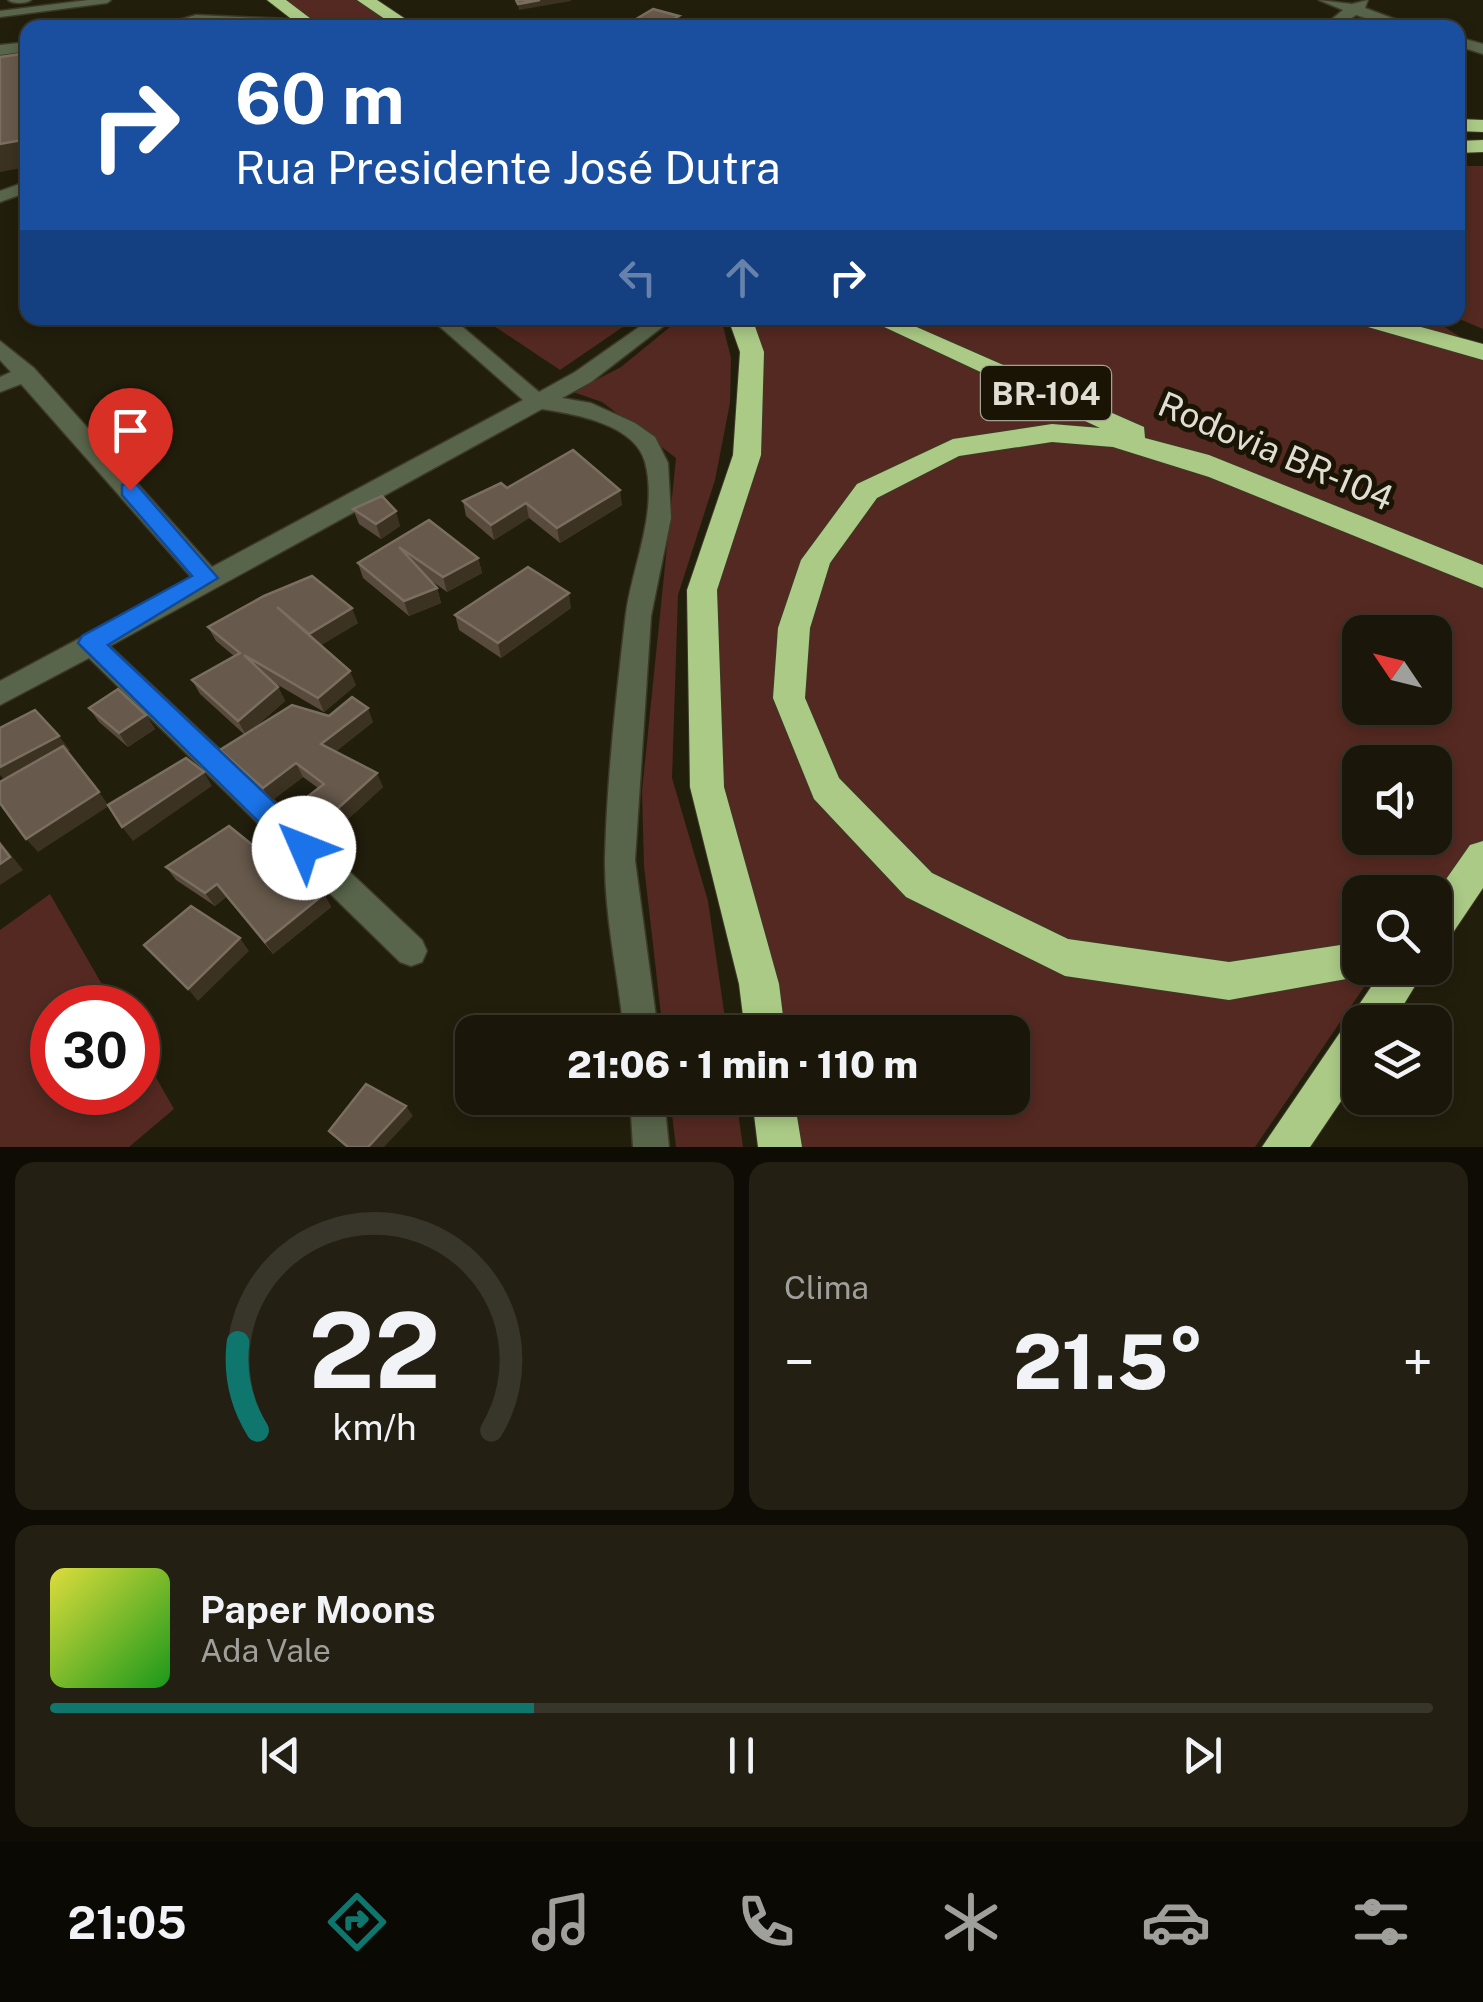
<!DOCTYPE html>
<html lang="pt">
<meta charset="utf-8">
<style>
:root{--surface:#1a1609;--page:#231f12;--text:#f1f3f6;--muted:#9f9f9c;--line:#38352a;--accent:#0f766e}
body{margin:0;font-family:"Public Sans",sans-serif;background:var(--page);color:var(--text);height:100vh;display:flex;flex-direction:column;font-size:38px;white-space:nowrap}
*{box-sizing:border-box;margin:0}
p{font-size:32px;color:var(--muted)}
.icon{flex:none;width:55px;height:55px;fill:none;stroke:currentColor;stroke-width:2;stroke-linecap:round;stroke-linejoin:round}
.map{position:relative;height:1147px;overflow:hidden}
.drawer{display:flex;flex-direction:column;gap:15px;padding:15px;background:#0e0c05;flex:1}
.drawer>*{flex:none}
.banner{position:absolute;left:20px;top:20px;width:1445px;height:305px;border-radius:20px;box-shadow:0 5px 15px #0003,0 0 0 2px var(--line);background:#1a4fa0;color:#fff;overflow:hidden}
.needle{width:65px;rotate:305deg}
.controls{position:absolute;left:1342px;top:615px;display:grid;gap:20px}
.controls a{display:grid;place-items:center;width:110px;height:110px;border-radius:20px;background:var(--surface);box-shadow:0 5px 15px #0003,0 0 0 2px var(--line);font-size:50px}
.speed{position:absolute;left:30px;top:985px;display:flex;gap:20px;font-size:50px;font-weight:700;text-align:center}
.speed>*{display:grid;place-content:center;width:130px;height:130px;border-radius:50%;background:var(--surface);box-shadow:0 5px 15px #0003,0 0 0 2px var(--line);line-height:1}
.speed .limit{border:15px solid #d22;background:#fff;color:#111}
.pin{position:absolute;display:grid;place-items:center;width:85px;height:85px;color:#fff;margin:-102px -42px;border-radius:50% 50% 50% 0;rotate:-45deg;box-shadow:0 0 10px #0007}
.pin .icon{rotate:45deg}
.me{position:absolute;width:110px;margin:-55px;rotate:314deg;stroke-linejoin:round;filter:drop-shadow(0 0 8px #0008)}
.turn{display:flex;align-items:center;gap:35px;height:210px;padding:0 50px;font-size:45px}
.turn .icon{width:130px;height:130px;stroke-width:2.5}
.turn b{display:block;font-size:70px;line-height:85px}
.lanes{display:flex;align-items:center;height:95px;padding:0 50px;background:#0003;justify-content:center;gap:50px;direction:ltr}
.lanes .off{opacity:.35}
.big{font-size:75px;font-weight:800;line-height:1.1}
.drawer .widget{flex:1;display:flex;flex-direction:column;justify-content:center;gap:15px;min-width:0;padding:0 35px;border-radius:20px;background:var(--page)}
.drawer .dial{align-items:center;gap:0}
.dial svg{height:260px;overflow:visible;fill:none;stroke:var(--line);stroke-width:7;stroke-linecap:round;text-anchor:middle}
.dial text{fill:var(--text);stroke:none}
.song{display:flex;align-items:center;gap:30px}
.cover{width:120px;height:120px;border-radius:15px;background:linear-gradient(135deg,hsl(60 70% 55%),hsl(120 70% 35%))}
.played{height:10px;border-radius:5px;background:linear-gradient(90deg,var(--accent) 35%,var(--line) 35%)}
.keys{display:flex;justify-content:space-around;direction:ltr}
.heat{display:flex;justify-content:space-between;align-items:center;font-size:55px;direction:ltr}
.drawer .tiles{flex:1;display:grid;gap:15px;grid-template-columns:1fr 1fr}
.widget:last-child{grid-column:span 2}
.trip{position:absolute;left:455px;top:1015px;width:575px;height:100px;border-radius:20px;background:var(--surface);box-shadow:0 5px 15px #0003,0 0 0 2px var(--line);font-weight:800;line-height:100px;text-align:center}
.menu{display:flex;height:160px;justify-content:space-around;align-items:center;background:#0a0904;color:var(--muted)}
.menu .icon{width:70px;height:70px}
.menu .selected{color:var(--accent)}
.menu b{font-size:45px;color:var(--text)}
.map>svg:first-child{display:block}
</style>
<div class="map">
<svg width="1483" height="1147" viewBox="0 0 1483 1147">
<rect width="100%" height="100%" fill="#221e0c"/>
<path fill="#542921" fill-rule="evenodd" d="M273,0H366L412,27H307Z
M1458,166H1483V329L1457,318Z
M482,318H636L560,370Z
M681,318H721L731,358L730,403L715,480L678,595L672,778L708,901L727,1032H663L644,866L642,791L676,458L602,402L573,392L621,367Z
M740,318H1431L1483,352V850L1435,902V892H1360V968H1377L1255,1147H780L773,1098H1012V1032H765L759,984L707,787L702,590L747,455L752,352ZM1360,632H1435V708H1360ZM1360,762H1435V838H1360Z
M50,894L115,1007L52,1008V1092H138V1046L174,1109L129,1147H0V930Z
M670,1098H736L743,1147H676Z"/>
<g fill="none" stroke-linecap="round" stroke-linejoin="round">
<g stroke="#3d3928" stroke-width="3">
<path id="lane" d="M8,0H31C26,4 13,4 8,0Z
M88,0H111L107,3L0,17V11Z"/>
</g>
<g stroke="#3d3928" stroke-width="3">
<path id="street" d="M1319,0L1352,4L1368,0L1365,8L1419,28H1396L1356,15L1338,28H1321L1343,10Z
M196,15L310,20L317,24L313,28L196,23L151,28Z
M1458,37L1483,44V54L1458,46Z
M28,42V51L0,55V45Z
M28,181V192L0,202V191Z
M430,318H452L539,392L575,372L652,318H674L591,382L562,398L591,403L635,423L655,437L668,463L671,518L651,616L635,860L658,1032H624C618,975 604,914 605,857C607,779 616,698 625,621C630,569 659,515 645,462C635,424 574,414 542,409L110,646L422,940L427,951L422,962L411,966L400,962L89,658L0,705V681L192,578L21,384L0,392V377L11,372L0,360V341L34,368L212,567L523,400Z
M630,1098H664L669,1147H633Z"/>
</g>
<g stroke="#3d3928" stroke-width="2">
<path id="highway" d="M267,0H286L323,28H303Z
M357,0H377L419,28H398Z
M1458,119L1483,120V132L1458,131Z
M1483,140V152L1458,153V141Z
M728,318H752L764,352L761,455L717,590L724,787L779,984L785,1032H745L739,984L690,787L687,590L733,455L740,352Z
M865,318H896L1144,427L1145,438L1209,455L1483,565V588L1209,477L1113,447L1052,442L959,456L877,498L830,563L810,628L805,698L839,778L932,873L1068,939L1229,962L1360,942V968H1377L1374,974L1229,1000L1065,976L906,897L814,799L773,698L778,628L801,560L857,484L953,439L1052,424L1100,428Z
M1351,318H1388L1483,344V360L1354,323Z
M1483,841V888L1448,940L1435,945V895L1470,845Z
M1384,968H1426L1393,1022H1360V1073L1310,1147H1262Z
M752,1098H794L802,1147H758Z"/>
</g>
<use href="#lane" fill="#58654a" fill-rule="evenodd"/>
<use href="#street" fill="#58654a" fill-rule="evenodd"/>
<use href="#highway" fill="#abca86" fill-rule="evenodd"/>
</g>
<path fill="#584a3c" d="M507,488L622,505L560,543L529,518L494,540L466,516L463,501Z
M353,509L400,526L381,539L359,524Z
M429,520L478,558L482,573L447,592L429,579L437,588L441,603L409,616L363,578L358,563Z
M571,608L501,658L459,630L455,615Z
M358,623L321,645L356,685L324,712L273,682L278,687L285,701L251,731L329,716L373,722L336,751L383,787L323,842L301,821L294,807L318,788L303,777L270,802L229,764L220,750L245,735L200,694L192,680L234,656L216,641L208,627Z
M89,708L146,715L155,729L128,747L99,722Z
M260,851L324,894L331,907L273,954L226,897L215,906L176,880L166,867Z"/>
<path fill="#3c3222" d="M540,0H571V1L519,10L518,4Z
M679,16L680,22L670,28H658Z
M28,139V167L0,172V144Z
M620,490L622,505L560,543L557,528Z
M526,503L529,518L494,540L491,525Z
M396,511L400,526L381,539L376,524Z
M478,558L482,573L447,592L443,577Z
M437,588L441,603L409,616L404,601Z
M569,593L571,608L501,658L498,643Z
M352,608L358,623L315,649L309,634Z
M350,671L356,685L324,712L318,698Z
M278,687L285,701L246,735L238,721Z
M368,708L373,722L328,758L321,744Z
M146,715L155,729L128,747L119,733Z
M59,736L70,750L7,783L0,775V767Z
M296,763L303,777L270,802L263,788Z
M204,772L212,786L133,841L122,827Z
M377,773L383,787L323,842L316,828Z
M99,792L109,806L38,852L26,839Z
M0,841L23,870L0,885Z
M217,884L226,897L215,906L205,893Z
M324,894L331,907L273,954L265,942Z
M240,938L249,951L198,1001L188,989Z
M406,1106L413,1116L384,1147H368Z"/>
<path fill="#675a4c" stroke="#7a6e61" stroke-width="2.5" d="M516,0H540L518,4Z
M653,9L679,16L658,28H621Z
M28,53V139L0,144V57Z
M573,450L620,490L557,528L526,503L491,525L463,501L501,483L507,488Z
M382,496L396,511L376,524L353,509Z
M429,520L478,558L443,577L399,547L437,588L404,601L358,563Z
M528,567L569,593L498,643L455,615Z
M312,576L352,608L309,634L277,607L350,671L318,698L244,655L278,687L238,721L192,680L240,653L208,627L264,596Z
M118,689L146,715L119,733L89,708Z
M352,697L368,708L321,744L377,773L316,828L294,807L324,784L296,763L263,788L220,750L292,705L329,716Z
M35,710L59,736L0,767V728Z
M63,746L99,792L26,839L0,803V782Z
M186,758L204,772L122,827L108,805Z
M229,826L260,851L274,840L324,894L265,942L217,884L205,893L166,867Z
M0,844L10,857L0,864Z
M191,906L240,938L188,989L144,945Z
M366,1084L406,1106L368,1147H348L329,1131Z"/>
<path fill="#1a73e8" stroke="#114b97" stroke-width="2.5" d="M130,483L137,485L218,578L108,645L313,839L317,848L313,857L304,860L294,857L78,643L82,636L192,576L122,495V485Z"/>
<g text-anchor="middle" dominant-baseline="central" stroke-width="10" stroke-linejoin="round" paint-order="stroke">
<rect fill="#191404" stroke="#a4a194" stroke-width="2.5" x="981" y="366" width="130" height="54" rx="8"/>
<g font-size="32" font-weight="bold" fill="#e0ddd2">
<text x="1046" y="393">BR-104</text>
</g>
<g font-size="35" fill="#e0ddd2" stroke="#191404">
<text transform="translate(1276 451) rotate(23)">Rodovia BR-104</text>
</g>
</g>
</svg>
<div class="controls">
<a><svg class="needle" viewBox="-14 -14 28 28"><path d="M0-13l5 13h-10z" fill="#e53935"/><path d="M0 13l5-13h-10z" fill="#9f9f9c"/></svg></a>
<a><svg class="icon" aria-label="sound" viewBox="0 0 24 24"><path d="M4 9h4l5-4v14l-5-4H4zM17 9q2 3 0 6"/></svg></a>
<a><svg class="icon" aria-label="search" viewBox="0 0 24 24"><circle cx="10" cy="10" r="6"/><path d="M15 15l6 6"/></svg></a>
<a><svg class="icon" aria-label="layers" viewBox="0 0 24 24"><path d="M12 4l9 5-9 5-9-5zM3 14l9 5 9-5"/></svg></a>
</div>
<div class="speed"><div class="limit">30</div></div>
<div class="pin" style="left:130px;top:490px;background:#d93025"><svg class="icon" aria-label="arrive" viewBox="0 0 24 24"><path d="M6 21V4h12l-3 4 3 4H6"/></svg></div>
<svg class="me" style="left:304px;top:848px" viewBox="-20 -20 40 40"><circle r="19" fill="#fff"/><path d="M0-13L10 11 0 6-10 11z" fill="#1a73e8"/></svg>
<div class="trip">21:06 · 1 min · 110 m</div>
<div class="banner">
<div class="turn"><svg class="icon" aria-label="right" viewBox="0 0 24 24"><path d="M7 20v-9h11M14 6l5 5-5 5"/></svg><div><b>60 m</b>Rua Presidente José Dutra</div></div>
<div class="lanes"><svg class="icon off" aria-label="left" viewBox="0 0 24 24"><path d="M17 20v-9H6M10 6l-5 5 5 5"/></svg><svg class="icon off" aria-label="ahead" viewBox="0 0 24 24"><path d="M12 20V5M6 11l6-6 6 6"/></svg><svg class="icon" aria-label="right" viewBox="0 0 24 24"><path d="M7 20v-9h11M14 6l5 5-5 5"/></svg></div>
</div>
</div>
<section class="drawer">
<div class="tiles">
<div class="widget dial"><svg viewBox="0 0 100 80">
<path d="M14 69A42 42 0 1 1 86 69"/>
<path d="M14 69A42 42 0 0 1 8 42" stroke="#0f766e"/>
<text x="50" y="56" font-size="32" font-weight="700">22</text>
<text x="50" y="72" font-size="11">km/h</text>
</svg></div>
<div class="widget"><p>Clima</p>
<div class="heat"><a>−</a><b class="big">21.5°</b><a>+</a></div>
</div>
<div class="widget">
<div class="song"><i class="cover"></i><div><b>Paper Moons</b><p>Ada Vale</p></div></div>
<div class="played"></div>
<div class="keys"><svg class="icon" aria-label="previous" viewBox="0 0 24 24"><path d="M18 5L8 12l10 7zM5 5v14"/></svg><svg class="icon" aria-label="pause" viewBox="0 0 24 24"><path d="M8 5v14M16 5v14"/></svg><svg class="icon" aria-label="next" viewBox="0 0 24 24"><path d="M6 5l10 7-10 7zM19 5v14"/></svg></div>
</div>
</div>
</section>
<nav class="menu">
<b>21:05</b>
<svg class="icon selected" aria-label="directions" viewBox="0 0 24 24"><path d="M12 3l9 9-9 9-9-9zM9 14v-3h6M13 9l2 2-2 2"/></svg>
<svg class="icon" aria-label="music" viewBox="0 0 24 24"><path d="M9 18V5l10-2v13"/><circle cx="6" cy="18" r="3"/><circle cx="16" cy="16" r="3"/></svg>
<svg class="icon" aria-label="phone" viewBox="0 0 24 24"><path d="M5 4h4l2 5-3 2q2 4 5 5l2-3 5 2v4C11 20 4 13 5 4z"/></svg>
<svg class="icon" aria-label="climate" viewBox="0 0 24 24"><path d="M12 3v18M4 7l16 10M4 17L20 7"/></svg>
<svg class="icon" aria-label="car" viewBox="0 0 24 24"><path d="M5 17H2v-5l4-1 3-4h7l3 4 3 1v5h-3M9 17h6M6 11h13"/><circle cx="7" cy="17" r="2"/><circle cx="17" cy="17" r="2"/></svg>
<svg class="icon" aria-label="filters" viewBox="0 0 24 24"><path d="M4 7h16M4 17h16"/><circle cx="9" cy="7" r="2"/><circle cx="15" cy="17" r="2"/></svg>
</nav>
